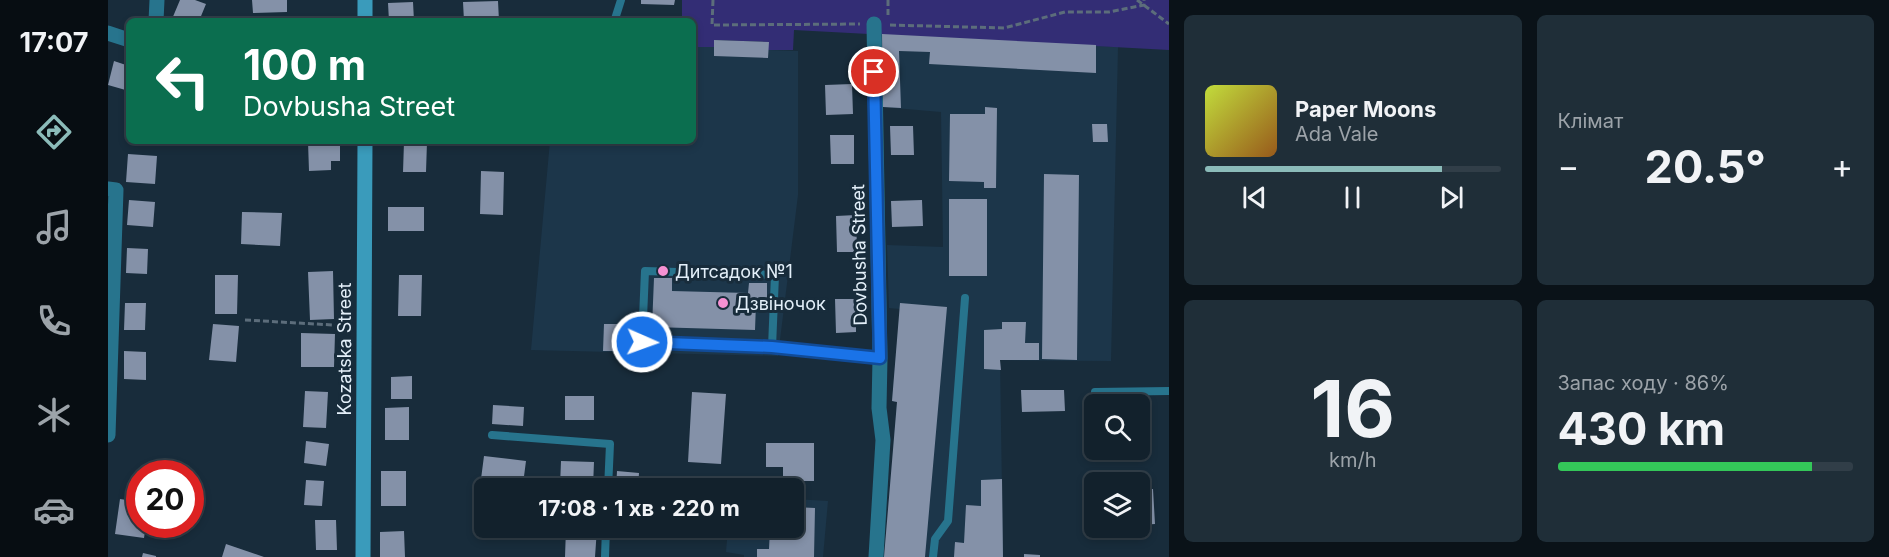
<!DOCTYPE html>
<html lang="uk">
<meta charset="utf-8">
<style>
:root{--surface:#12212c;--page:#1f2e38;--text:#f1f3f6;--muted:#9ca3a9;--line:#313e48;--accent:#8bbbb9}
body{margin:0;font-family:Inter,sans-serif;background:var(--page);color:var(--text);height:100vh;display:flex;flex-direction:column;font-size:22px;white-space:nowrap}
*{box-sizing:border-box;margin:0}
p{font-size:20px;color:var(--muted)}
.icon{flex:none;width:33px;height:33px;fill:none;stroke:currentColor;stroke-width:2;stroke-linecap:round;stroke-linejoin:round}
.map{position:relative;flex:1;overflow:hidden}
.side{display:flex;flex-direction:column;gap:15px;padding:15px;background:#0a1218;width:720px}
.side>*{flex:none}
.banner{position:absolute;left:18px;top:18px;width:570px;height:126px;border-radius:9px;box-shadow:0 3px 9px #0003,0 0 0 2px var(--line);background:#0b6e4f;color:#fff;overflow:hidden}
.tools{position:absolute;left:976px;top:394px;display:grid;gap:12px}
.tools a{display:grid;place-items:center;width:66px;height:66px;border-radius:9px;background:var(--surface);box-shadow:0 3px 9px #0003,0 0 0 2px var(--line);font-size:30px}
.speed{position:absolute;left:18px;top:460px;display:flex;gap:12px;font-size:30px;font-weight:700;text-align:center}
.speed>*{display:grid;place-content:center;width:78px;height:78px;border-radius:50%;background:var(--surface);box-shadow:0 3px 9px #0003,0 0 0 2px var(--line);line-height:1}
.speed .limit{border:9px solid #d22;background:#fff;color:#111}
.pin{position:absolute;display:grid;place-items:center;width:51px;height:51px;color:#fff;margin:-26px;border:3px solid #fff;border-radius:50%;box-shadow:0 2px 6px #0007}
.me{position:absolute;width:66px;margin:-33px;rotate:92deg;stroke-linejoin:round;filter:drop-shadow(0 0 4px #0008)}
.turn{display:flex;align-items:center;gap:21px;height:126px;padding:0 18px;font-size:27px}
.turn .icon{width:78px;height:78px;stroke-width:2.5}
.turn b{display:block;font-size:42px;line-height:51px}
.big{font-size:45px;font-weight:700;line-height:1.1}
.side .widget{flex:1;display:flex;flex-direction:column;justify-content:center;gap:9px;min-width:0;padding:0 21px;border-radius:9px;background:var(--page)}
.side .dial{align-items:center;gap:0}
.dial b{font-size:78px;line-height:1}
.song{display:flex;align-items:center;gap:18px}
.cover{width:72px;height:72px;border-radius:9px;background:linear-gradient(135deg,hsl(70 70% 55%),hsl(30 70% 35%))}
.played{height:6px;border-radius:3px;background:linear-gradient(90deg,var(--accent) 80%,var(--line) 80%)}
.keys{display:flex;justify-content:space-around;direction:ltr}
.heat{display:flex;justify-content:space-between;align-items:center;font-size:33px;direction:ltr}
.charge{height:9px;border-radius:4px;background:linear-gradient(90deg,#34c759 86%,var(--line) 0)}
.side .tiles{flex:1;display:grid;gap:15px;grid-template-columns:repeat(2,1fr)}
.trip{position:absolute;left:366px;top:478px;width:330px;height:60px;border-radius:9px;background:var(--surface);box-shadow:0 3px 9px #0003,0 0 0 2px var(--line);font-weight:700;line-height:60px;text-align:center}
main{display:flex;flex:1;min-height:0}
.tab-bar{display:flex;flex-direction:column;width:108px;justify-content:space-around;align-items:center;background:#070d12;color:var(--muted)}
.tab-bar .icon{width:42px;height:42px}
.tab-bar .active{color:var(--accent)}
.tab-bar b{font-size:27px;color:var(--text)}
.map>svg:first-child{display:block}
</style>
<main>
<nav class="tab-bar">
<b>17:07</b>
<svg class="icon active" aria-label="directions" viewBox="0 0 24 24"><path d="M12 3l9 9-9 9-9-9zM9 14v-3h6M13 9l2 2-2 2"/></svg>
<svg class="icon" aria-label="music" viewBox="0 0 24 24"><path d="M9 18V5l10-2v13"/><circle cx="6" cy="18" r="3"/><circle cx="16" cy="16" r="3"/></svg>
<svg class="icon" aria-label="phone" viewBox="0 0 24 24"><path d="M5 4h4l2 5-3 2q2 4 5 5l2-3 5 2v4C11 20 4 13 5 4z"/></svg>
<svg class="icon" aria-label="climate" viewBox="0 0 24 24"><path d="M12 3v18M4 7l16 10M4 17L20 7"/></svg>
<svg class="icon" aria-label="car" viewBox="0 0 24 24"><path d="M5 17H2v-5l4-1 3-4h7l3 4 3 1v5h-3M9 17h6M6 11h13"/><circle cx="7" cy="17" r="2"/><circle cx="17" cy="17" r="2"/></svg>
</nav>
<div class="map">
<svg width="1061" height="557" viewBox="0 0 1061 557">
<rect width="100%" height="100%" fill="#182c3b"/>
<path fill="#1c364a" d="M774,34L1010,47L1003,361L892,360L895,557H776L789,402L784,401L792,309L781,308L779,245L835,247L833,112L775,107Z
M606,40L661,42V50L690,51V195L670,356L423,350L442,141H585V47H606Z
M686,499L720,501L715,557H636V555L618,552L620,528H686Z"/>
<path fill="#332d75" d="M574,0H1061V50L686,30L685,50H660V42L607,40L606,47H585V21H574Z"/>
<path fill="#8491a8" d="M72,0H87L98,4L91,21L64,19Z
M144,0H179V12L145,13Z
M533,0H567L566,5L533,4Z
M390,1L391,21H356L355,2Z
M305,2L306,21H281L280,3Z
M774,34L988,45V73L821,64L822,52L791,51L793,108L775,107Z
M606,40L661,42L660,58L606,56Z
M6,61L21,66V91L0,85Z
M744,84L745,114L718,115L717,85Z
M877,107L889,108L888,188H876V182L841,181L842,114H877Z
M984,124H999L1000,142H985Z
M782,126H805L806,155H783Z
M722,135H746V164H723Z
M224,141H232V161H223V170L201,171L200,142Z
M296,142H319L318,172H295Z
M20,154L49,156L47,184L18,182Z
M373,171L396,172L395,215L372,214Z
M936,174L971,175L969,360L934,359Z
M841,199H879V276H841Z
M21,200L47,202L45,227L19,225Z
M814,200L815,226L784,227L783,201Z
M280,207H316V231H280Z
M134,212L174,213L172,246L133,244Z
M748,215L749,252H729L728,216Z
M19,248L40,249L39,274L18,273Z
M225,271L226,319L202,320L200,272Z
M107,275H130L129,314H107Z
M291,275H314L313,316H290Z
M546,278H564V291L640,293L641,283H659V304L648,303L647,330L544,327Z
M727,299H748V332L728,333Z
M17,303H38L37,330H16Z
M792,303L839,307L817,557H776L789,402L784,401Z
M894,322H918L917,343H931V360H892L893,370L876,369V330L894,329Z
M105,324L131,326L128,362L101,360Z
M496,324H511L510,351H495Z
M193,333L227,334L226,367H193Z
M16,351L38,352V380L16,379Z
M304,376V399H283V377Z
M913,390H956L957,411L914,412Z
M197,391L220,392L218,428L195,427Z
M584,392L618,394L613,464L580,462Z
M457,396H486V420H457Z
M385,405L416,407L415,426L384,424Z
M301,407V440H277V408Z
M198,441L221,444L218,466L196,463Z
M658,443H706V481H675V467H658Z
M376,456L418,461L415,484L373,479Z
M453,461L486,462L485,487L452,486Z
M273,471H298V506H273Z
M509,471L531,473L530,489H508Z
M894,479L895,557H846L847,542L856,543L858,505L873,506V480Z
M198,480L216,481L214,506L196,505Z
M1045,489L1047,524L1032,525V490Z
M12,499L32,502V525H38L36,538L7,534Z
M686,507L707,508L706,557H649V549H661L662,528H686Z
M207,520H228L229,550H208Z
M458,528H489L487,557H457Z
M296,531L297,557H272V532Z
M118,544L156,557H114Z
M35,553L48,556V557H34Z
M916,554L932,555V557H916Z"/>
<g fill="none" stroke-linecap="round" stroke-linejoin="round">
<path stroke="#5c6d7b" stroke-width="3" stroke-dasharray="6 3" stroke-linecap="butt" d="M605,0L604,25L752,24
M780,0V17
M1029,0L1061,24
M782,25L896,28L957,12H1001L1036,5V0
M137,320L242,326"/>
<path stroke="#27748d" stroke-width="8" d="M502,21L507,19L513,0
M537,271L667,275L664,347L534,342Z
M664,347L772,358
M987,392L1061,391
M384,435L502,444L500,489
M497,557L498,528
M825,557L827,539L840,521L857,298"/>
<path stroke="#27748d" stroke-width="15" d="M48,21L49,0
M766,24L772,358L771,408L775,440L768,557
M0,33L21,40
M0,189L8,190L0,435"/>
<path stroke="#3a9bbb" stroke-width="15" d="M257,21V0
M255,557L257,141"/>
</g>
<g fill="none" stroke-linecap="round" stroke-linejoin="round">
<g stroke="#114b97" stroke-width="15">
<path id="route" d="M534,342L664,347L772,358L766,72"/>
</g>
<use href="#route" stroke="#1a73e8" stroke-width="10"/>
</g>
<g fill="#f591d2" stroke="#182c3b" stroke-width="2">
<circle cx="555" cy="271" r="6"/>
<circle cx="615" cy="303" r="6"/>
</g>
<g text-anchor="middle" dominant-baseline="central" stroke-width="6" stroke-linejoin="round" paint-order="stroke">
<g font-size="18" fill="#e3eff9" stroke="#182c3b">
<text transform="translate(751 255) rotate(-91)">Dovbusha Street</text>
<text transform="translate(236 349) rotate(-90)">Kozatska Street</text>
</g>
<g font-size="18" fill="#e3eff9" stroke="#182c3b" text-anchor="start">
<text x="567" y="271">Дитсадок №1</text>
<text x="627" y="303">Дзвіночок</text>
</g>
</g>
</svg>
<div class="tools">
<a><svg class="icon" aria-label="search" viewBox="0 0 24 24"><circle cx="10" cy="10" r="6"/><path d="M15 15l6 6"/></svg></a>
<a><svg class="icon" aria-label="layers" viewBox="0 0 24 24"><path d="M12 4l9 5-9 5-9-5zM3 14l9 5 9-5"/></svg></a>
</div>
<div class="speed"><div class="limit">20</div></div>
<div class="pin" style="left:766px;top:72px;background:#d93025"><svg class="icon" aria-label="arrive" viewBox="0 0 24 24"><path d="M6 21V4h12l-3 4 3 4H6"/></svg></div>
<svg class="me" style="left:534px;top:342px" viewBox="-20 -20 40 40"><circle r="17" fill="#1a73e8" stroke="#fff" stroke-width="3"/><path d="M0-11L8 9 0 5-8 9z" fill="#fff"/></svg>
<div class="trip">17:08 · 1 хв · 220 m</div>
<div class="banner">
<div class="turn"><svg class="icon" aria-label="left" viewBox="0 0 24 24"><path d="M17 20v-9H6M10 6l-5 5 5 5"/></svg><div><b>100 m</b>Dovbusha Street</div></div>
</div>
</div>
<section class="side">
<div class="tiles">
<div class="widget">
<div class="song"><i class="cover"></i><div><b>Paper Moons</b><p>Ada Vale</p></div></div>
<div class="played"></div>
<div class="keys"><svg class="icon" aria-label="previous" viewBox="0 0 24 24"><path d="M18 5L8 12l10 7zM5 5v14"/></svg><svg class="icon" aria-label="pause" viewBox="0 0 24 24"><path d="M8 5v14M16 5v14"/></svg><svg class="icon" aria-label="next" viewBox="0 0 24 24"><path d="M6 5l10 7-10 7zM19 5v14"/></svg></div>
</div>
<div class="widget"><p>Клімат</p>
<div class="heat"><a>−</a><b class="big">20.5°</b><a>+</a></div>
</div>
<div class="widget dial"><b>16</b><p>km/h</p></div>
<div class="widget"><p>Запас ходу · 86%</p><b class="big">430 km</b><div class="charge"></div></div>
</div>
</section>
</main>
